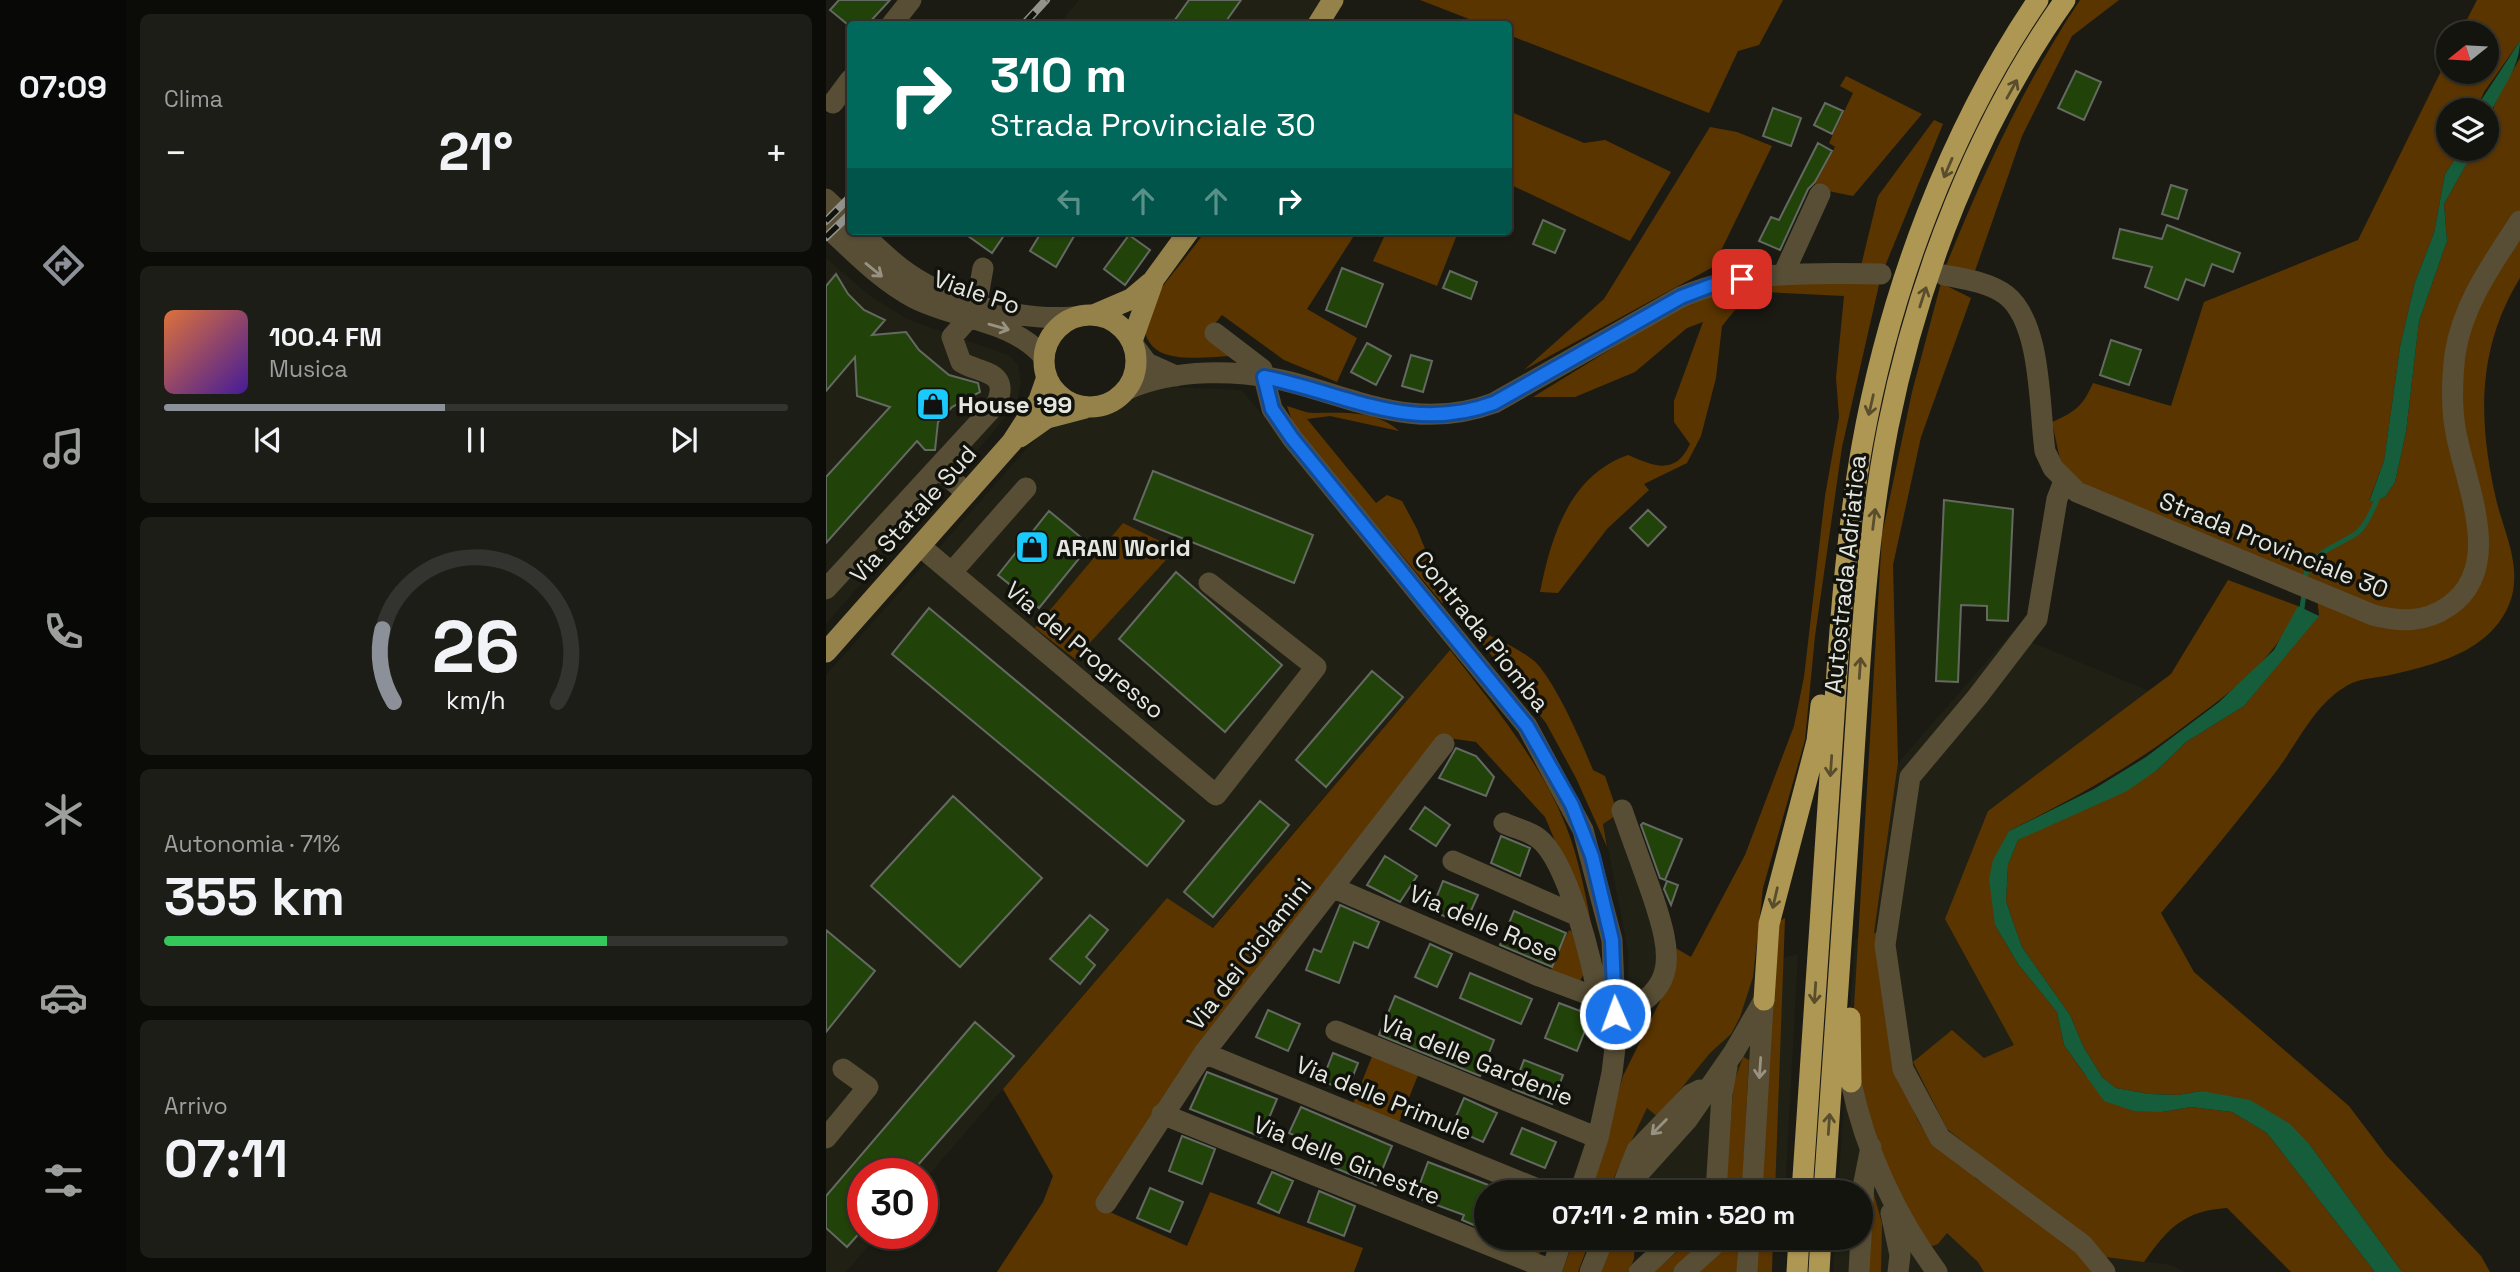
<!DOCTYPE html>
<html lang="it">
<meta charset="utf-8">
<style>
:root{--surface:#14140f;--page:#1d1d18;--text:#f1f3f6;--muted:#9d9e9e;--line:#33332f;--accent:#8c9099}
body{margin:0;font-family:"Space Grotesk",sans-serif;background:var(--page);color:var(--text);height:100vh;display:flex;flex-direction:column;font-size:26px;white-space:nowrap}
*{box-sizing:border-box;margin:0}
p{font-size:23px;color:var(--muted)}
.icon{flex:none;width:38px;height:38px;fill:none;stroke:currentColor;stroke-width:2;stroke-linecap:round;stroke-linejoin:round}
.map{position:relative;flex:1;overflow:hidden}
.panel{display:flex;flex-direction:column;gap:14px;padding:14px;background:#0b0b08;width:700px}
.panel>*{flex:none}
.guide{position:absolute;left:21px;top:21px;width:665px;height:214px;border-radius:7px;box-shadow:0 2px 5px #0004,0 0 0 2px var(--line);background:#00695c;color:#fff;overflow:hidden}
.needle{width:46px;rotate:252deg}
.buttons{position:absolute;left:1610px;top:21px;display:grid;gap:14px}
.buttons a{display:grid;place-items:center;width:63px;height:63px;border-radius:50%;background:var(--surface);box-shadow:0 2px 5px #0004,0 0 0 2px var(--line);font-size:35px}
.speed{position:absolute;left:21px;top:1158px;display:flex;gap:14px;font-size:35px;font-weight:700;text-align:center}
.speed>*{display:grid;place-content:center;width:91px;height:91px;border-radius:50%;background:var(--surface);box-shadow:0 2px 5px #0004,0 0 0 2px var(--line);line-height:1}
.speed .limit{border:10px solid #d22;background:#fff;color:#111}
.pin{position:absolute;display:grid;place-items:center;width:60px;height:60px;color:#fff;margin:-30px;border-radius:14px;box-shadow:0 4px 10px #0006}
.me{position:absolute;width:77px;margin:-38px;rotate:358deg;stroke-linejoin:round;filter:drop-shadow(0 0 5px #0008)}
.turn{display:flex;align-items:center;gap:24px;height:147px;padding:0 28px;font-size:32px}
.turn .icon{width:91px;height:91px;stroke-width:2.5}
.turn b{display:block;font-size:49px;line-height:60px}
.lanes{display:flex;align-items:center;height:66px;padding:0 28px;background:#0003;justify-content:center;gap:35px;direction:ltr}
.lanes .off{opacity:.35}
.big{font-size:52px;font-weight:800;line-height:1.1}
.panel .card{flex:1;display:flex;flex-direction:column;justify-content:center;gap:10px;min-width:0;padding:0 24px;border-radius:10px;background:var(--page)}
.panel .dial{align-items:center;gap:0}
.dial svg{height:182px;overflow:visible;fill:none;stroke:var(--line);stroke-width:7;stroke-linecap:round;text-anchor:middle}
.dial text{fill:var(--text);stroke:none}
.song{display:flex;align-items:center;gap:21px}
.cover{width:84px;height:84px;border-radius:10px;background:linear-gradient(135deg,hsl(20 70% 55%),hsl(260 70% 35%))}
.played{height:7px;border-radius:4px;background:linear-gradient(90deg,var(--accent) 45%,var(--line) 45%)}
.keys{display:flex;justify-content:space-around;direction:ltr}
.heat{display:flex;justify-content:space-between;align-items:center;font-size:38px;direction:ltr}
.charge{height:10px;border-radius:5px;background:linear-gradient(90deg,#34c759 71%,var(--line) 0)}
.trip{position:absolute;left:648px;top:1180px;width:399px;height:70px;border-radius:35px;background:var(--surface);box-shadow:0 2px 5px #0004,0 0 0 2px var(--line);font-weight:800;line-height:70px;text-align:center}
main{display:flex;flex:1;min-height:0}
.tabs{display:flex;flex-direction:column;width:126px;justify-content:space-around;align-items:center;background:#080806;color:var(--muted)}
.tabs .icon{width:49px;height:49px}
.tabs .selected{color:var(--accent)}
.tabs b{font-size:32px;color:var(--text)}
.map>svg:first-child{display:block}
</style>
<main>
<nav class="tabs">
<b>07:09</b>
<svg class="icon selected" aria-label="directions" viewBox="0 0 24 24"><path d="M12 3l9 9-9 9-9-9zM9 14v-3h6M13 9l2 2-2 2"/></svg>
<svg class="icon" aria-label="music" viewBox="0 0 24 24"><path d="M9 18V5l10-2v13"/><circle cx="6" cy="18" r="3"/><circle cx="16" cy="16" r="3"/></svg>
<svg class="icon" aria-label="phone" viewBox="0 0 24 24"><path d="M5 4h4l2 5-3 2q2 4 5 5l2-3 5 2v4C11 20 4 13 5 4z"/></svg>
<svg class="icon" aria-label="climate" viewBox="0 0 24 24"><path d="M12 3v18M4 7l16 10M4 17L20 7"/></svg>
<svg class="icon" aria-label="car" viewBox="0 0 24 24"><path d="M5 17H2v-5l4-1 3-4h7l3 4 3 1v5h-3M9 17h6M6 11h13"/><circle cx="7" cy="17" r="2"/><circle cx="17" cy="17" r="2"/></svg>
<svg class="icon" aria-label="filters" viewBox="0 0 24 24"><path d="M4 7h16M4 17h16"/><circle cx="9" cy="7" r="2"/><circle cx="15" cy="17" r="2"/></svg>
</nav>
<section class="panel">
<div class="card"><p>Clima</p>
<div class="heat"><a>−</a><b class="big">21°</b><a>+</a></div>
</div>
<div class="card">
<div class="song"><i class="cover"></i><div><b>100.4 FM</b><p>Musica</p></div></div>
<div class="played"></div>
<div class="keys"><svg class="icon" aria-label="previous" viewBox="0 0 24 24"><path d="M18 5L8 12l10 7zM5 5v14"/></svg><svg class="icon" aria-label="pause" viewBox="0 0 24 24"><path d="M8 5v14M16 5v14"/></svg><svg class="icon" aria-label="next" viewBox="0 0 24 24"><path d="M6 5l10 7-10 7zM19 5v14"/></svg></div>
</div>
<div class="card dial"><svg viewBox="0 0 100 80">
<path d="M14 69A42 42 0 1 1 86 69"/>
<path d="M14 69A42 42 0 0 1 9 37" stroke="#8c9099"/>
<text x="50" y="56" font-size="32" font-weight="700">26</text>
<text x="50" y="72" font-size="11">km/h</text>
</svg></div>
<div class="card"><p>Autonomia · 71%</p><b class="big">355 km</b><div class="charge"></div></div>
<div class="card"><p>Arrivo</p><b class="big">07:11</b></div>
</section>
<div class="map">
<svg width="1694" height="1272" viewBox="0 0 1694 1272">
<rect width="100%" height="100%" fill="#1b1b14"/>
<path fill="#202114" d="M253,0H497L483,24H233Z
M0,258L43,295L81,319L184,356L192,365L195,382L191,402L169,430L0,624Z
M320,386L416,390L624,650L386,928L341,898L96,1183V1174H37V1234H53L20,1272H0V675L212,436L254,415L281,414Z
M1187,631L1205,642L1323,691L1162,811L1189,1046L1158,1058L1280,1256L1345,1265L1358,1272H1007L1009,1237H1034V1192H1012L1029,939L1048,933L1072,763Z
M792,814L829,923L832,973L803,1002L802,950L777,823Z
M972,954L959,1192H781L805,1138L896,974Z"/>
<path fill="#5b3500" d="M594,0H957L933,45L912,51L883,113L683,35L682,24H656Z
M1254,0H1293L1246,36L1196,136L1149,271L1119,268C1157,174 1198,84 1254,0Z
M1651,0H1694V41L1658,92L1650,110H1622V149H1636L1619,174L1608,233L1589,282L1574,347L1558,461L1543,501L1559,497L1569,482L1580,432L1593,321L1621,241L1618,204L1649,149H1661C1661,109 1675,92 1694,58V278C1650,350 1652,423 1671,503C1679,534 1694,563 1686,596C1670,650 1612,664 1564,675C1551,678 1534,678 1522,685C1488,704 1472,743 1449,773C1412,821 1374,867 1335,913L1368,972L1523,1106L1560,1155L1655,1256L1664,1272H1576L1484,1145L1376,1091L1352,1095L1323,1094L1290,1088L1276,1077L1257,1046L1244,1015L1196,947L1187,922L1180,901L1182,865L1192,840L1331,770L1360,742L1418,706L1493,615L1490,588L1272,497L1236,469L1226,422C1249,412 1257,406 1267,383L1345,406L1378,302L1532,240L1622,57V72H1661V33H1634Z
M1020,76L1096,114L1027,196L987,188L1009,147L1003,143L1027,93L1014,86Z
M683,111L758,143L779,140L845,172L804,241L683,184Z
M1108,120L1117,124L1057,271L1034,270L1052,196Z
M884,127L911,132L946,146L887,267L698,370L778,299Z
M379,231H531L481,309L531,338L511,382L458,360L396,315L381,333L410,356C388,356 354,362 334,352C321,345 315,329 319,315C323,299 367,251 379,231Z
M544,231H630L632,232L611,286L547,261L558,237Z
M1055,276L1016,447L989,636L979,740L937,888L927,977L914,1017L905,1034L884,1053L832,1117L821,1108L781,1192H763L797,1076L842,985L846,946L865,957L919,855L968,726L978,677L999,496L1013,417L1010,378L1018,296L938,292L918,299L896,326L890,378L875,436L861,463L818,484L823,490L781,529L732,593L714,592C725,537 743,476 802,455C828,466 849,476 864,444L848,422V401L877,322L861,328L809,372L749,397H707L858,304L895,288Z
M1115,283L1145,298L1095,437L1067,565L1072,763L1048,933L1054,932C1062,985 1069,1083 1096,1127C1108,1147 1128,1160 1148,1172L1149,1178L1186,1201L1275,1272H1158L1152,1262L1121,1233L1112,1244L1101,1248L1066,1182L1027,1066V1025L1056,535L1086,392Z
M461,406C469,408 479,413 488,413C517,413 550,410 573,431L504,416L481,419L550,503L561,495L576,501L591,529L620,601L616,603L468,427Z
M297,523L350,549L249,659L209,628Z
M1402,580L1472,606C1450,662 1399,696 1352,731C1297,772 1244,800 1183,831L1169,925L1192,964L1231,1012L1238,1045L1260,1076L1336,1112L1365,1107L1406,1112L1441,1133L1549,1272H1465L1401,1208C1358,1211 1343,1227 1318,1262L1280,1257L1121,1129L1087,1062L1126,1030L1158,1058L1188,1045L1119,919L1162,811L1345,674Z
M640,624C661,635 688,645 707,660C727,676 757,745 767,770L779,776L792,814L777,824L781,847L750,778L720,723Z
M624,650C671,710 726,775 748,849C760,889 766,932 775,974L758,910L719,817L650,742L615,737L373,1047L270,1206L361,1246L384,1192L537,1248L528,1272H171L217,1202L227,1176L177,1089L341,898L387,928Z
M959,918L949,1192H932L950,923Z
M743,930L751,934L760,970L751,986L723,974Z
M547,1054L593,1073L571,1127L525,1109Z
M917,1057L923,1060L916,1192H898L908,1082Z
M1046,1188L1056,1223L1055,1272H1038Z
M677,1237H719L711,1261L674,1246Z
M749,1237H765L752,1272H736Z
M786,1237H809L808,1259L802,1272H772Z
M869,1237H890L852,1272H827Z
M929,1237H947L946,1272H926Z
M905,1240H912L911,1272H873Z"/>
<path fill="#165e3b" d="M1694,41C1694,71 1670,94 1661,123V110L1650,108Z
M1636,149H1649L1618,204L1621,241L1593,321L1580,432L1569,482L1559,497L1543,502L1558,461L1574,347L1589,282L1608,233L1619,174Z
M1472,606L1493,616L1418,706L1360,742L1331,770L1301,791L1192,840L1182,865L1180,901L1187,922L1196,947L1244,1015L1257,1046L1276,1077L1290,1088L1323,1094L1352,1095L1376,1091L1424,1100L1464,1124L1484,1145L1576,1272H1549L1441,1133L1406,1112L1365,1107L1336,1112L1308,1111L1278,1101L1238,1045L1231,1012L1192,964L1169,925L1163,879L1167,860L1183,831L1268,789L1320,757L1392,703L1448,650Z"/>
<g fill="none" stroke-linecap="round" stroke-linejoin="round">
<path stroke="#165e3b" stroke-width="5" d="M1479,580C1480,554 1512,546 1531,533C1540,526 1549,505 1553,494
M1475,615L1478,594"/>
</g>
<path fill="#214208" stroke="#646962" stroke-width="2" d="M13,0H64L42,24H21L4,10Z
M363,0H415L398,24H346Z
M1250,71L1275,82L1258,120L1232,108Z
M999,103L1017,111L1006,134L988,125Z
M947,108L975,118L965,146L937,136Z
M992,143L1006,151L989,182L982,189L954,250L933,241L945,217L953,220Z
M1345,185L1361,190L1352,219L1336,214Z
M717,220L739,230L729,253L707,244Z
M1341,225L1414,253L1407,272L1386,264L1378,286L1360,279L1352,300L1319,287L1326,267L1287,258L1294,229L1336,239Z
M135,231H181L166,253Z
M216,231H251L230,267L204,251Z
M303,235L324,250L299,285L278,269Z
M516,268L557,284L540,327L500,310Z
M624,271L651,282L645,299L617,288Z
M10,274L22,294L38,310L59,320L46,335L80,332L93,350L123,375L152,383L154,392L126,407L112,422L109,450H99L91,441L0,543V477L64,407L31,396L29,357L0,391V286Z
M1285,340L1315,350L1303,385L1274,375Z
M541,343L565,356L550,385L525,372Z
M585,355L606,361L597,392L576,386Z
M327,471L487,535L468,583L308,519Z
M1118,500L1187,509L1182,621L1161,620V606L1135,605L1132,682L1110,681Z
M822,510L840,527L822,546L804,528Z
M223,511L264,545L213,608L172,575Z
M350,572L456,665L399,732L293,639Z
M103,608L358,821L321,866L66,654Z
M546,671L577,697L500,787L470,760Z
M630,748L650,756L668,777L660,796L613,778Z
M127,796L216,878L134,967L45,886Z
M434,801L463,825L387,917L358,892Z
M599,807L624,825L610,846L584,829Z
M817,823L856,839L839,880L834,878L815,825Z
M675,836L704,848L694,876L665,863Z
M559,856L591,876L574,902L541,885Z
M617,881L652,895L639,924L605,911Z
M841,881L852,885L845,905L838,889Z
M514,905L553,922L542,948L528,942L513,983L480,970L488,949L495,952Z
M688,911L740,933L726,967L674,945Z
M264,915L282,930L260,957L269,965L254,984L224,959Z
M0,930L49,971L0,1032Z
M604,944L626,954L611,987L589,977Z
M644,973L706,999L695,1024L634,998Z
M569,996L668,1040L654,1076L553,1035Z
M733,1003L765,1015L751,1051L719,1038Z
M442,1010L474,1024L462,1051L430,1037Z
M149,1022L188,1056L84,1174H37V1229L21,1247L0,1228V1196Z
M507,1053L532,1063L521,1091L496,1081Z
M698,1060L737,1075L726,1104L687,1089Z
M381,1072L451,1099L435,1137L364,1109Z
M638,1098L671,1113L657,1142L625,1128Z
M475,1107L566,1146L550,1185L509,1168L514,1156L463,1133Z
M696,1128L730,1142L719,1168L685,1154Z
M356,1136L389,1149L376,1184L343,1171Z
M602,1162L665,1186L660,1192L657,1229L636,1220L638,1215L589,1197Z
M446,1172L467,1181L453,1213L432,1203Z
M324,1188L357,1202L344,1232L311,1218Z
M493,1191L529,1206L518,1236L482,1222Z"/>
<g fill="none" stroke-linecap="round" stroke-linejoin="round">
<path stroke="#584e35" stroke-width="21" d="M66,24L85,0
M7,103L24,80
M0,199L24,222
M0,226C27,251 54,280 88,298C131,320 185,319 218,357
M34,231C49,246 65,262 83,274C127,304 195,321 248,317
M957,275L994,194
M1118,275C1138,279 1163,282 1180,295C1216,323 1213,408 1219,451L1227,468L1251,492L1547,615C1574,622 1599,623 1623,606C1679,567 1640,486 1630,433C1625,407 1626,379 1629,354C1637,303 1667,263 1694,221
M389,333L436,369L446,409L466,438L701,726L757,830L786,940L790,1039L786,1073L772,1138L754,1192
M309,347L321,363L350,376
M300,390C348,368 414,369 464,382C537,401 592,431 668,403L855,297C918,270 987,273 1055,274
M112,468L141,493
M1238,481L1231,499L1211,619L1152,696L1084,777L1059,945L1077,1069L1114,1138L1257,1245L1279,1272
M94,546L390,795L490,667L383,583
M126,572L200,488
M0,589L171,403C184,370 154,374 135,362L126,337L142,319L153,291L157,268
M678,823C688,828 703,831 712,838C741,859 767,963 772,998
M627,861L752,916
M508,888L713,976L788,1004
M789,1014C855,993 845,951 827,897C817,868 806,839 796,810
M510,1031L772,1138
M378,1053L719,1192
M1025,1082C1039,1150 1070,1217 1111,1272
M336,1114L725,1270
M0,1138L42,1087L17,1069
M797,1185L811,1150L864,1095L874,1090
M796,1192L861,1120L908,1052L938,1000
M890,1192L896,1094L901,1067
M926,1192L937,1005
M280,1203L378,1053L618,744
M1065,1213L1074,1255L1072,1272
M725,1272L737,1237
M764,1272L778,1237
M813,1272L851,1237
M858,1272L897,1237
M921,1272L923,1237
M1033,1272L1038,1182L1045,1147"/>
<path stroke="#95824b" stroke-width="21" d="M492,24L507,0
M270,314L305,299L324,283
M218 361a46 46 0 1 1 92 0a46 46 0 1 1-92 0Z
M306,341L328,279L363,231
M194,437L221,418L259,408
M0,652L186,442L213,400L221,377"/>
<path stroke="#ae9653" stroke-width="21" d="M938,1000L943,924L991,741L995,705
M1024,1018L1025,1082
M976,1192C985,1058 994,924 1003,791C1011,675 1016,560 1036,446C1064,290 1123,131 1212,0
M998,1192C1007,1056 1016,920 1026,784C1034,665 1039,544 1062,427C1092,278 1151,124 1239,0
M971,1272L973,1237
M993,1272L995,1237"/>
<g stroke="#92928c" stroke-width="8">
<path id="rail" d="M198,24L220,0
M0,221L24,197
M0,237L24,214"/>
</g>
<use href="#rail" stroke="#12120c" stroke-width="5" stroke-dasharray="16" stroke-linecap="butt"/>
</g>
<defs><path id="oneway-shaft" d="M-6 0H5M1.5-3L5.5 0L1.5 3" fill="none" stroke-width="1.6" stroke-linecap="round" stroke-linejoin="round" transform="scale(1.75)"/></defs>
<g stroke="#584d2c">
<use href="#oneway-shaft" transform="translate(1186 89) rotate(-61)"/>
<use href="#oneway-shaft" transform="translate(1122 168) rotate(113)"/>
<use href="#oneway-shaft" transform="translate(1097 297) rotate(-72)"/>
<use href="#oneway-shaft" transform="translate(1045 405) rotate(103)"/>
<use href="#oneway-shaft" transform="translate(1048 519) rotate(-83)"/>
<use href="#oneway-shaft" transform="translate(1034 668) rotate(-86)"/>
<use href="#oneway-shaft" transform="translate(1005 766) rotate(94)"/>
<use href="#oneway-shaft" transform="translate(949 898) rotate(103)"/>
<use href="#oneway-shaft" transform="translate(989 993) rotate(94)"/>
<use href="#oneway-shaft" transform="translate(1003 1124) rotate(-86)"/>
</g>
<g stroke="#989282">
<use href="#oneway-shaft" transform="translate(48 270) rotate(39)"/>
<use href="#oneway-shaft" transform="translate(173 327) rotate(16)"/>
<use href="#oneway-shaft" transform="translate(934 1068) rotate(94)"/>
<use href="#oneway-shaft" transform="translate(833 1127) rotate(135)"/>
</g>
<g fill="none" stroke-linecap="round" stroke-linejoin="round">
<g stroke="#114b97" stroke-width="18">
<path id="route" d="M789,1014L786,940L766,856L746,805L701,726L466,438L446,409L438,377C519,393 584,434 668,403L855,297L892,283L916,279"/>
</g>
<use href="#route" stroke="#1a73e8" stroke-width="12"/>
</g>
<defs>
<g id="shop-square" transform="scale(1.75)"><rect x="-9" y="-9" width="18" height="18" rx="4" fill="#1bcafc" stroke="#12120c"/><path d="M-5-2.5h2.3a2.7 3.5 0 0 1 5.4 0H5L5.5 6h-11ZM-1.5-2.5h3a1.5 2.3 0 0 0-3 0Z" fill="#111"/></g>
</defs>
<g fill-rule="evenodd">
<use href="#shop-square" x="107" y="404"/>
<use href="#shop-square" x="206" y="547"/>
</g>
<g text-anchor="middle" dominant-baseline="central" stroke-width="7" stroke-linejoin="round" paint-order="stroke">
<g font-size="24" fill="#e6e6e1" stroke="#12120c">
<text transform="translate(151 292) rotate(19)">Viale Po</text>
<text transform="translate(87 514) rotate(-48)">Via Statale Sud</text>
<text transform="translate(1448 545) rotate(22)">Strada Provinciale 30</text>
<text transform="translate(1019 574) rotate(-84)">Autostrada Adriatica</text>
<text transform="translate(656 631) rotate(51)">Contrada Piomba</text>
<text transform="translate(259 650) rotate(40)">Via del Progresso</text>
<text transform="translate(658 923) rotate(23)">Via delle Rose</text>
<text transform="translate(423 954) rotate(-52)">Via dei Ciclamini</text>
<text transform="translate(651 1060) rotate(22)">Via delle Gardenie</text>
<text transform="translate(558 1098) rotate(22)">Via delle Primule</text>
<text transform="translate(521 1160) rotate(22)">Via delle Ginestre</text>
</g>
<g font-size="24" font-weight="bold" fill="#e6e6e1" stroke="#12120c" text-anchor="start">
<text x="132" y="404">House '99</text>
<text x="230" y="547">ARAN World</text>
</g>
</g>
</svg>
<div class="buttons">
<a><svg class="needle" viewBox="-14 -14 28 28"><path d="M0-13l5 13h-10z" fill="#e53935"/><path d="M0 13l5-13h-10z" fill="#9d9e9e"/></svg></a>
<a><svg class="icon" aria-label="layers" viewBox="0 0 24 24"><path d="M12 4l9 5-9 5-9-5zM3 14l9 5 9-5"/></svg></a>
</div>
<div class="speed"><div class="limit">30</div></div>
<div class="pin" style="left:916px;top:279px;background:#d93025"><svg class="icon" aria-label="arrive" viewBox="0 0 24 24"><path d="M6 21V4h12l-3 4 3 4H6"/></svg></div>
<svg class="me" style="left:789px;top:1014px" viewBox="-20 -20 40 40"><circle r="17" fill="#1a73e8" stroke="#fff" stroke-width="3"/><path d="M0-11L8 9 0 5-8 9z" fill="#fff"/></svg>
<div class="trip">07:11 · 2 min · 520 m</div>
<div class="guide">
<div class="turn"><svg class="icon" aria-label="right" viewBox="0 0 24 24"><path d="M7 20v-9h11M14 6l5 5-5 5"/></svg><div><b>310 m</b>Strada Provinciale 30</div></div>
<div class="lanes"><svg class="icon off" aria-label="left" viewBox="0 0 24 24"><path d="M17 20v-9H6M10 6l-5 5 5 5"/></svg><svg class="icon off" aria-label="ahead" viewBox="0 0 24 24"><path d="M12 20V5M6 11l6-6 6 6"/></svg><svg class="icon off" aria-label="ahead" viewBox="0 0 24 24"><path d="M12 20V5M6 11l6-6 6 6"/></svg><svg class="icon" aria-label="right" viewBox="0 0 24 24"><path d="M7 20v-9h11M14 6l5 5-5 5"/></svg></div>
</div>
</div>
</main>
